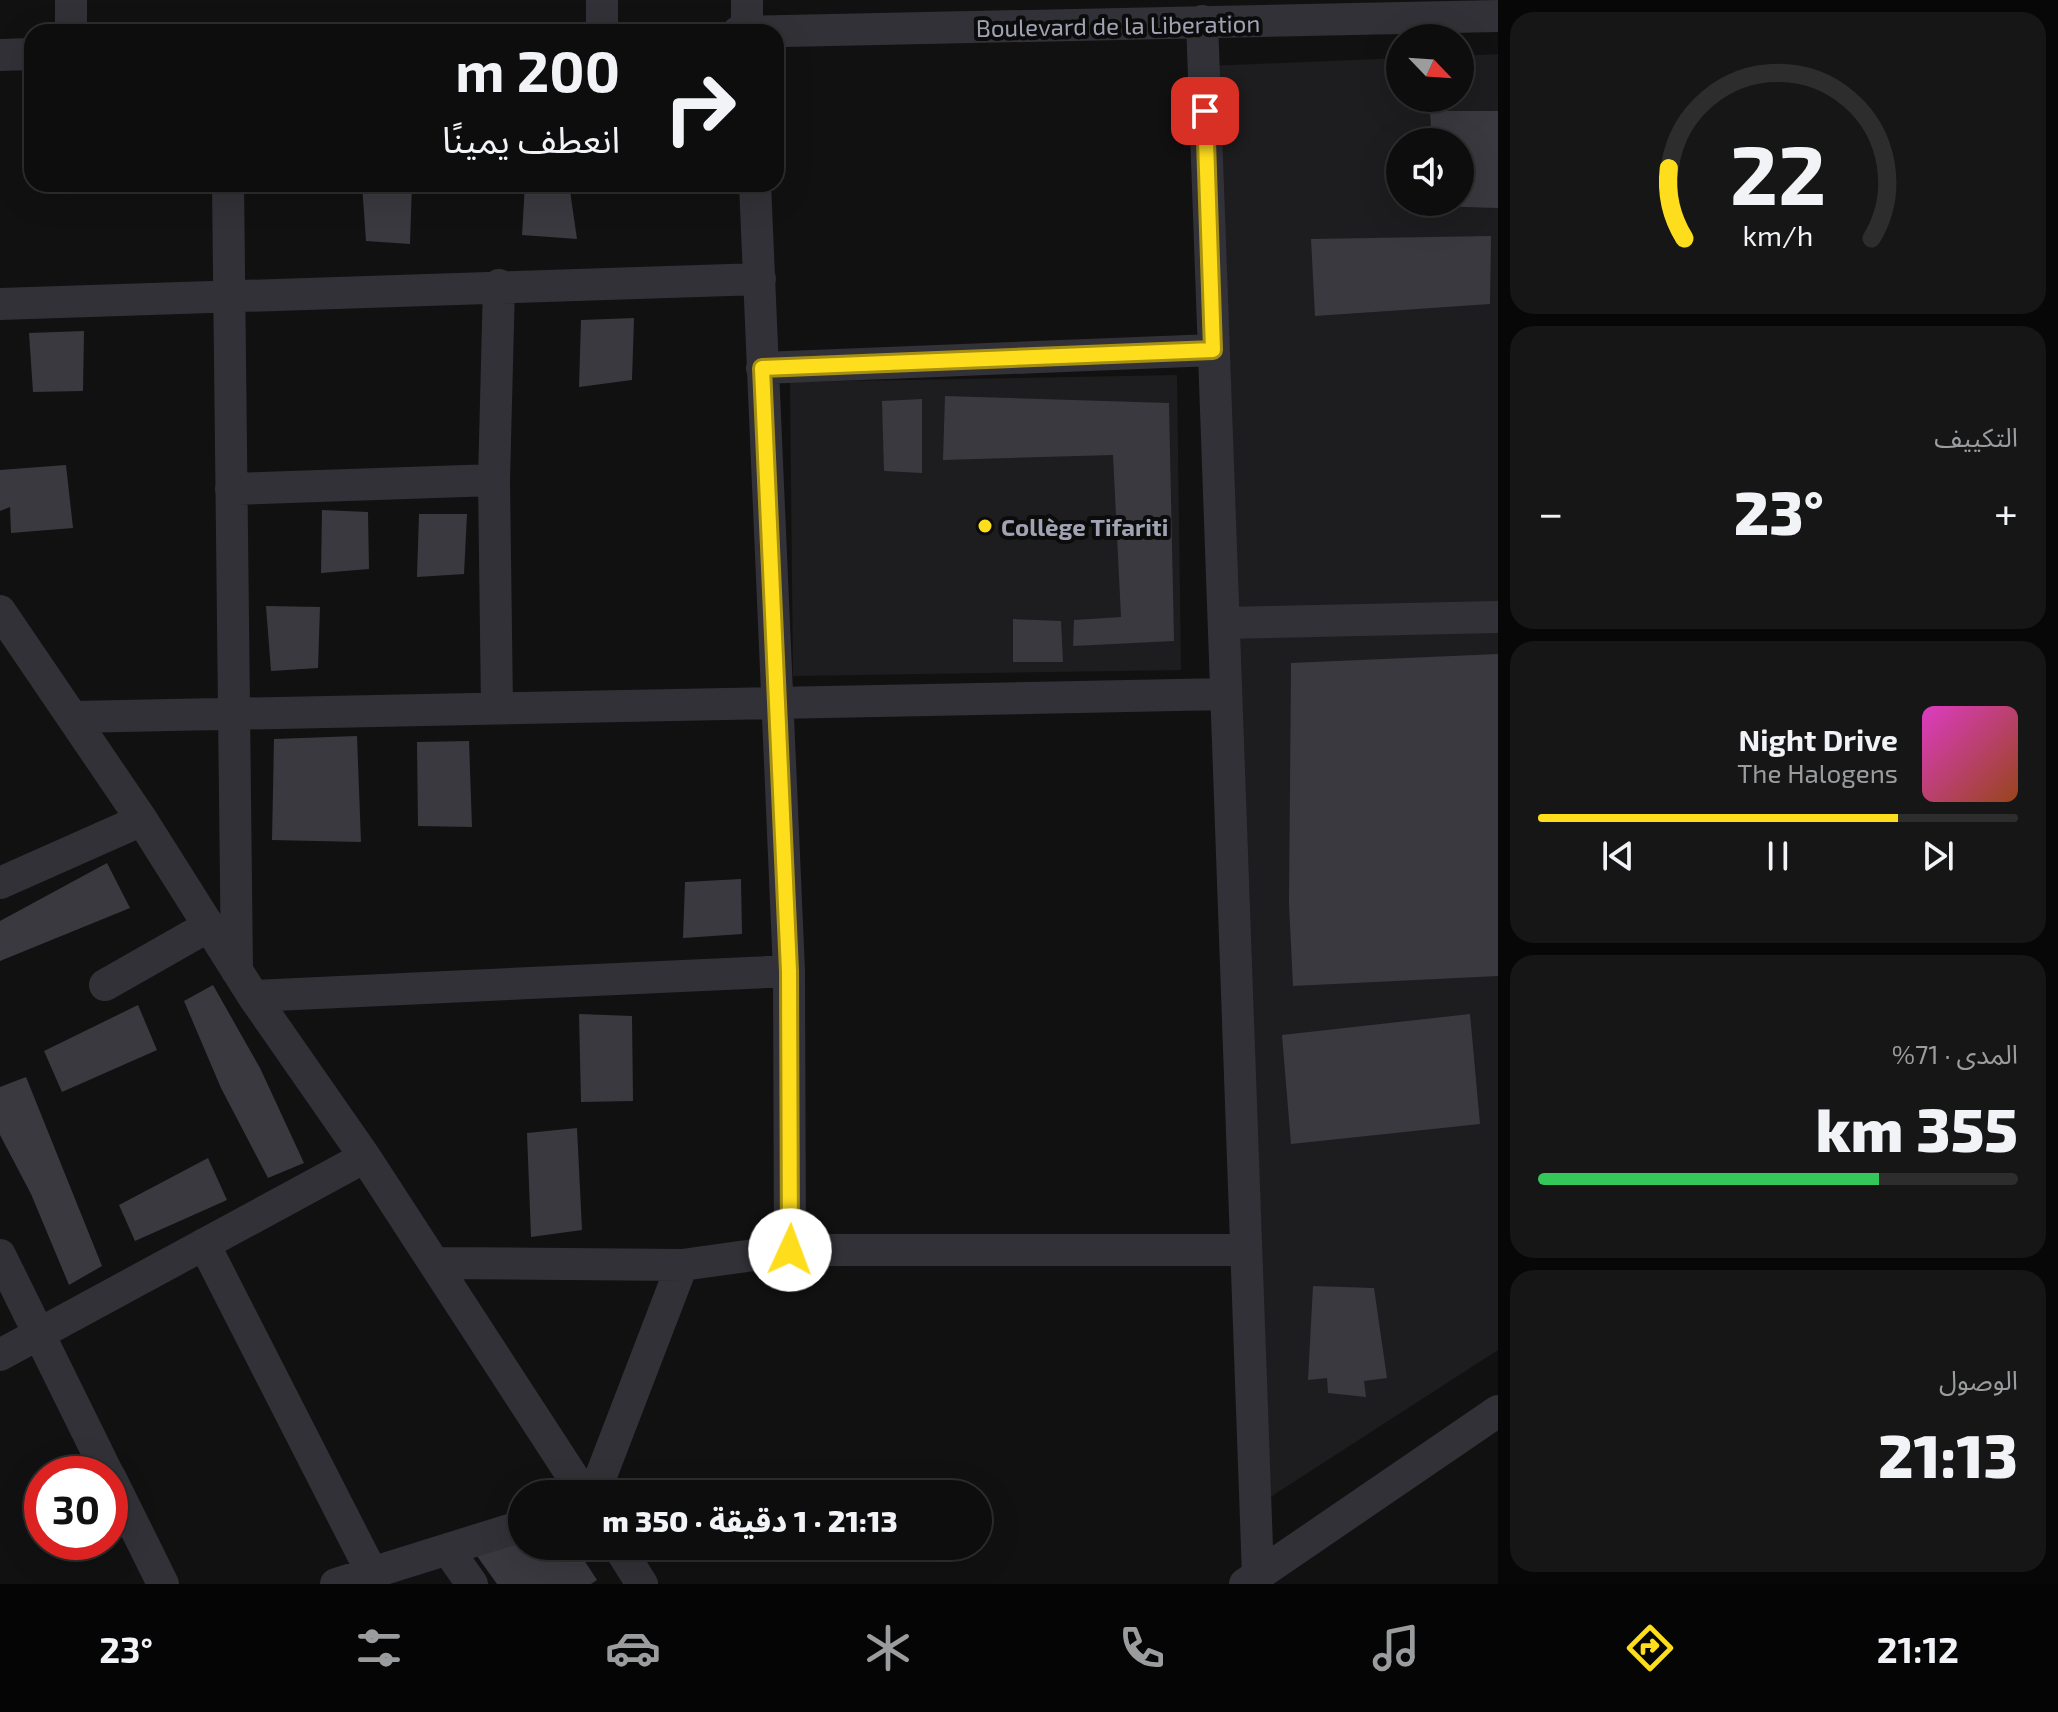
<!DOCTYPE html>
<html lang="ar">
<meta charset="utf-8">
<style>
:root{--surface:#0d0d0e;--page:#161617;--text:#f1f3f6;--muted:#9a9c9e;--line:#2d2d2e;--accent:#fedd1d}
body{margin:0;font-family:"Exo 2","Noto Sans Arabic",sans-serif;background:var(--page);color:var(--text);direction:rtl;height:100vh;display:flex;flex-direction:column;font-size:30px;white-space:nowrap}
*{box-sizing:border-box;margin:0}
p{font-size:26px;color:var(--muted)}
.icon{flex:none;width:44px;height:44px;fill:none;stroke:currentColor;stroke-width:2;stroke-linecap:round;stroke-linejoin:round}
.map{position:relative;flex:1;overflow:hidden;direction:ltr}
.side{display:flex;flex-direction:column;gap:12px;padding:12px;background:#070708;width:560px}
.side>*{flex:none}
.guide{position:absolute;left:24px;top:24px;width:760px;height:168px;border-radius:24px;box-shadow:0 8px 32px #0002,0 0 0 2px var(--line);direction:rtl;background:#0d0d0e;color:var(--text);overflow:hidden}
.needle{width:52px;rotate:115deg}
.controls{position:absolute;left:1386px;top:24px;display:grid;gap:16px}
.controls a{display:grid;place-items:center;width:88px;height:88px;border-radius:50%;background:var(--surface);box-shadow:0 8px 32px #0002,0 0 0 2px var(--line);font-size:40px}
.speed{position:absolute;left:24px;top:1456px;display:flex;gap:16px;font-size:40px;font-weight:700;text-align:center}
.speed>*{display:grid;place-content:center;width:104px;height:104px;border-radius:50%;background:var(--surface);box-shadow:0 8px 32px #0002,0 0 0 2px var(--line);line-height:1}
.speed .limit{border:12px solid #d22;background:#fff;color:#111}
.pin{position:absolute;display:grid;place-items:center;width:68px;height:68px;color:#fff;margin:-34px;border-radius:16px;box-shadow:0 4px 12px #0006}
.me{position:absolute;width:88px;margin:-44px;rotate:2deg;stroke-linejoin:round;filter:drop-shadow(0 0 6px #0008)}
.turn{display:flex;align-items:center;gap:28px;height:168px;padding:0 32px;font-size:36px}
.turn .icon{width:104px;height:104px;stroke-width:2.5}
.turn b{display:block;font-size:56px;line-height:68px}
.big{font-size:60px;font-weight:800;line-height:1.1}
.side .card{flex:1;display:flex;flex-direction:column;justify-content:center;gap:12px;min-width:0;padding:0 28px;border-radius:24px;background:var(--page)}
.side .dial{align-items:center;gap:0}
.dial svg{height:208px;overflow:visible;fill:none;stroke:var(--line);stroke-width:7;stroke-linecap:round;text-anchor:middle}
.dial text{fill:var(--text);stroke:none}
.song{display:flex;align-items:center;gap:24px}
.cover{width:96px;height:96px;border-radius:12px;background:linear-gradient(135deg,hsl(310 70% 55%),hsl(20 70% 35%))}
.played{height:8px;border-radius:4px;background:linear-gradient(90deg,var(--accent) 75%,var(--line) 75%)}
.keys{display:flex;justify-content:space-around;direction:ltr}
.heat{display:flex;justify-content:space-between;align-items:center;font-size:44px;direction:ltr}
.charge{height:12px;border-radius:6px;background:linear-gradient(90deg,#34c759 71%,var(--line) 0)}
.trip{position:absolute;left:508px;top:1480px;width:484px;height:80px;border-radius:40px;background:var(--surface);box-shadow:0 8px 32px #0002,0 0 0 2px var(--line);font-weight:800;line-height:80px;text-align:center;direction:rtl}
.dock{display:flex;height:128px;justify-content:space-around;align-items:center;background:#050506;color:var(--muted)}
.dock .icon{width:56px;height:56px}
.dock .selected{color:var(--accent)}
.dock b{font-size:36px;color:var(--text)}
main{display:flex;flex:1;min-height:0}
.map>svg:first-child{display:block}
</style>
<main>
<section class="side">
<div class="card dial"><svg viewBox="0 0 100 80">
<path d="M14 69A42 42 0 1 1 86 69"/>
<path d="M14 69A42 42 0 0 1 8 42" stroke="#fedd1d"/>
<text x="50" y="56" font-size="32" font-weight="700">22</text>
<text x="50" y="72" font-size="11">km/h</text>
</svg></div>
<div class="card"><p>التكييف</p>
<div class="heat"><a>−</a><b class="big">23°</b><a>+</a></div>
</div>
<div class="card">
<div class="song"><i class="cover"></i><div><b>Night Drive</b><p>The Halogens</p></div></div>
<div class="played"></div>
<div class="keys"><svg class="icon" aria-label="previous" viewBox="0 0 24 24"><path d="M18 5L8 12l10 7zM5 5v14"/></svg><svg class="icon" aria-label="pause" viewBox="0 0 24 24"><path d="M8 5v14M16 5v14"/></svg><svg class="icon" aria-label="next" viewBox="0 0 24 24"><path d="M6 5l10 7-10 7zM19 5v14"/></svg></div>
</div>
<div class="card"><p>المدى · 71%</p><b class="big">355 km</b><div class="charge"></div></div>
<div class="card"><p>الوصول</p><b class="big">21:13</b></div>
</section>
<div class="map">
<svg width="1498" height="1584" viewBox="0 0 1498 1584">
<rect width="100%" height="100%" fill="#111112"/>
<path fill="#1d1d1f" fill-rule="evenodd" d="M1498,54V1350L1244,1514L1209,66L1400,58V98H1460V56ZM1400,142H1460V202H1400Z
M1177,375L1181,670L793,676L790,382Z"/>
<path fill="#3a393f" d="M1430,111H1498V208L1435,206V202H1460V142H1432Z
M362,184H412L410,244L366,241Z
M525,184H569L577,239L522,235Z
M1491,236L1490,304L1315,316L1311,239Z
M634,318L632,380L579,387L581,320Z
M84,331L83,391L33,392L29,333Z
M945,396L1169,403L1174,641L1073,646L1074,620L1121,617L1113,455L943,460Z
M922,399V473L884,471L882,401Z
M66,465L73,528L11,533L10,507L0,511V470Z
M322,510L368,512L369,569L321,573Z
M419,514H467L464,574L417,577Z
M266,606L320,607L318,668L271,671Z
M1013,619L1061,621L1063,662H1013Z
M1498,654V976L1293,986L1289,904L1291,663Z
M357,736L361,842L272,840L274,739Z
M469,741L472,827L418,826L417,742Z
M107,863L130,908L0,961V921Z
M741,879L742,934L683,938L685,882Z
M213,985L260,1068L304,1163L268,1178L221,1088L184,1001Z
M138,1005L157,1050L62,1092L44,1051Z
M579,1014L632,1016L633,1101L581,1102Z
M1470,1014L1480,1124L1291,1144L1282,1035Z
M26,1077L102,1266L69,1285L31,1194L0,1135V1087Z
M577,1128L582,1230L531,1237L527,1133Z
M208,1158L227,1200L135,1241L119,1205Z
M1313,1286L1374,1288L1387,1378L1364,1381L1366,1397L1328,1393L1327,1378L1308,1380Z
M522,1535V1546H575L597,1580L591,1584H497L477,1556Z"/>
<g fill="none" stroke-linecap="round" stroke-linejoin="round">
<path stroke="#323137" stroke-width="32" d="M602,0V32
M747,0V32
M1202,21L1258,1576
M71,32V0
M738,32L1498,16
M0,55L32,54
M228,184L237,971
M755,184L789,971L790,1250
M0,304L760,279
M762,368L1213,350
M231,489L494,480
M0,611L142,820L253,996L365,1157L584,1494
M1225,623L1498,617
M497,708L494,480L499,285
M73,717L1226,694
M0,883L142,820
M105,985L207,927
M253,996L789,971
M204,1244L372,1573
M0,1255L108,1474
M435,1263L682,1265L790,1250H1246
M0,1355L365,1157
M110,1477L163,1584
M594,1494L682,1265
M618,1546L642,1584
M448,1550L472,1584
M336,1584L522,1526
M1245,1584L1498,1411"/>
</g>
<g fill="none" stroke-linecap="round" stroke-linejoin="round">
<g stroke="#a59013" stroke-width="20">
<path id="route" d="M790,1250L789,971L762,368L1213,350L1205,111"/>
</g>
<use href="#route" stroke="#fedd1d" stroke-width="14"/>
</g>
<circle fill="#fedd1d" stroke="#0c0c0d" stroke-width="3" cx="985" cy="526" r="8"/>
<g text-anchor="middle" dominant-baseline="central" stroke-width="8" stroke-linejoin="round" paint-order="stroke">
<g font-size="24" fill="#a1a3b4" stroke="#0c0c0d">
<text transform="translate(1118 25) rotate(-1)">Boulevard de la Liberation</text>
</g>
<g font-size="24" font-weight="bold" fill="#a1a3b4" stroke="#0c0c0d" text-anchor="start">
<text x="1001" y="526">Collège Tifariti</text>
</g>
</g>
</svg>
<div class="controls">
<a><svg class="needle" viewBox="-14 -14 28 28"><path d="M0-13l5 13h-10z" fill="#e53935"/><path d="M0 13l5-13h-10z" fill="#9a9c9e"/></svg></a>
<a><svg class="icon" aria-label="sound" viewBox="0 0 24 24"><path d="M4 9h4l5-4v14l-5-4H4zM17 9q2 3 0 6"/></svg></a>
</div>
<div class="speed"><div class="limit">30</div></div>
<div class="pin" style="left:1205px;top:111px;background:#d93025"><svg class="icon" aria-label="arrive" viewBox="0 0 24 24"><path d="M6 21V4h12l-3 4 3 4H6"/></svg></div>
<svg class="me" style="left:790px;top:1250px" viewBox="-20 -20 40 40"><circle r="19" fill="#fff"/><path d="M0-13L10 11 0 6-10 11z" fill="#fedd1d"/></svg>
<div class="trip">21:13 · 1 دقيقة · 350 m</div>
<div class="guide">
<div class="turn"><svg class="icon" aria-label="right" viewBox="0 0 24 24"><path d="M7 20v-9h11M14 6l5 5-5 5"/></svg><div><b>200 m</b>انعطف يمينًا</div></div>
</div>
</div>
</main>
<nav class="dock">
<b>21:12</b>
<svg class="icon selected" aria-label="directions" viewBox="0 0 24 24"><path d="M12 3l9 9-9 9-9-9zM9 14v-3h6M13 9l2 2-2 2"/></svg>
<svg class="icon" aria-label="music" viewBox="0 0 24 24"><path d="M9 18V5l10-2v13"/><circle cx="6" cy="18" r="3"/><circle cx="16" cy="16" r="3"/></svg>
<svg class="icon" aria-label="phone" viewBox="0 0 24 24"><path d="M5 4h4l2 5-3 2q2 4 5 5l2-3 5 2v4C11 20 4 13 5 4z"/></svg>
<svg class="icon" aria-label="climate" viewBox="0 0 24 24"><path d="M12 3v18M4 7l16 10M4 17L20 7"/></svg>
<svg class="icon" aria-label="car" viewBox="0 0 24 24"><path d="M5 17H2v-5l4-1 3-4h7l3 4 3 1v5h-3M9 17h6M6 11h13"/><circle cx="7" cy="17" r="2"/><circle cx="17" cy="17" r="2"/></svg>
<svg class="icon" aria-label="filters" viewBox="0 0 24 24"><path d="M4 7h16M4 17h16"/><circle cx="9" cy="7" r="2"/><circle cx="15" cy="17" r="2"/></svg>
<b>23°</b>
</nav>
